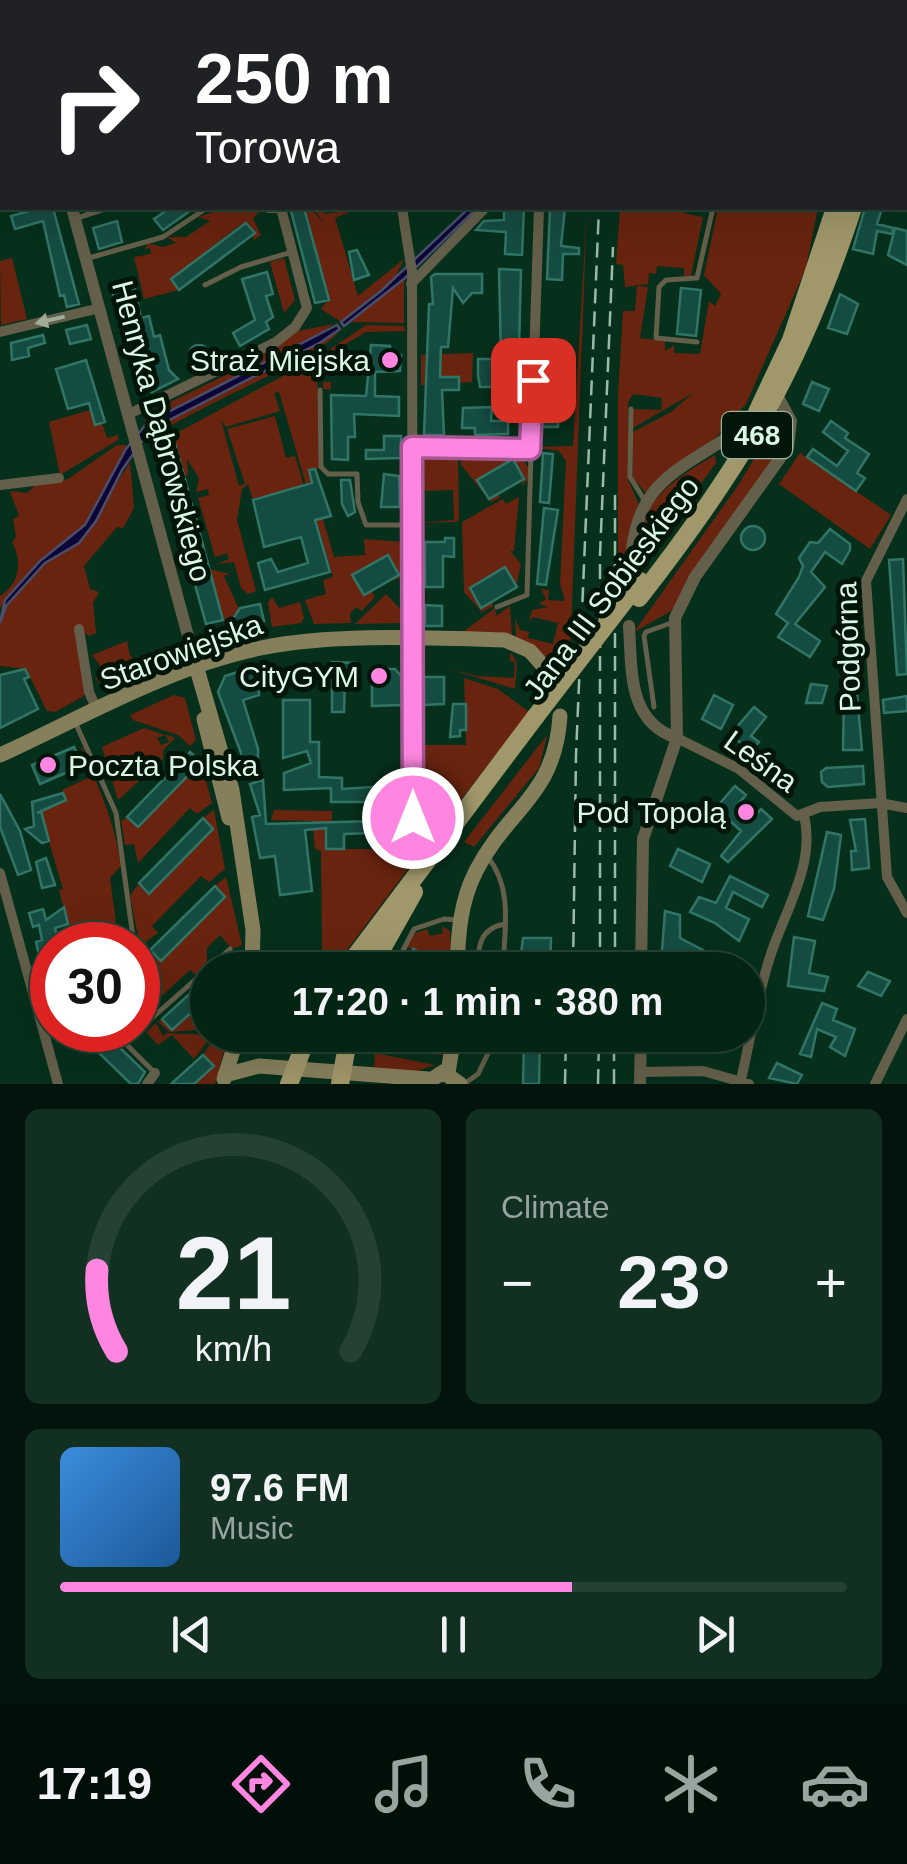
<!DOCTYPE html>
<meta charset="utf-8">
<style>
:root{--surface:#042414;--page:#123022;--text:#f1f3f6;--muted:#97a4a0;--line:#254134;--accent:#fe86e1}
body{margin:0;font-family:Helvetica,sans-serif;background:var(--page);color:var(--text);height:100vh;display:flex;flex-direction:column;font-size:38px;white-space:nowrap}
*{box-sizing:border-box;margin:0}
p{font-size:32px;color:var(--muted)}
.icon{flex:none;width:55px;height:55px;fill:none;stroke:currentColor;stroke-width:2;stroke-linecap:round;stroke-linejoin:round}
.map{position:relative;height:1084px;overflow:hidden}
.sheet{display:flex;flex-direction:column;gap:25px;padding:25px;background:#02140b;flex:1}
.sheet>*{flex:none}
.banner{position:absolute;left:0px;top:0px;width:908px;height:210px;box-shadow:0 10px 40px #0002,0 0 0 2px var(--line);background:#202124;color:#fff;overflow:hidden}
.speed{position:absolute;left:30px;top:922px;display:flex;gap:20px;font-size:50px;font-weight:700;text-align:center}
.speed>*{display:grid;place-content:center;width:130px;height:130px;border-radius:50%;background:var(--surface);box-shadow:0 10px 40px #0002,0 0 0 2px var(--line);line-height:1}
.speed .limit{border:15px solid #d22;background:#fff;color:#111}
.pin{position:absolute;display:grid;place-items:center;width:85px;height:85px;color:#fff;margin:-42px;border-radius:20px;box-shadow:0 5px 15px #0006}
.me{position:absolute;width:110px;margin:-55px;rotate:0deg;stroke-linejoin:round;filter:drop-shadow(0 0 8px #0008)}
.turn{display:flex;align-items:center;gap:35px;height:210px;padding:0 30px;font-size:45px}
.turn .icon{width:130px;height:130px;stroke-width:2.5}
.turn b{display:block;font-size:70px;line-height:85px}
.big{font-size:75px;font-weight:700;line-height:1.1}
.sheet .card{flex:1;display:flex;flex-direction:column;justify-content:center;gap:15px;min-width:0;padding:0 35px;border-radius:15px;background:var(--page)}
.sheet .dial{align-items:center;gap:0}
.dial svg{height:260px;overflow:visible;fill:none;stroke:var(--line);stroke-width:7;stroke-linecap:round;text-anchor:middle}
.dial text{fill:var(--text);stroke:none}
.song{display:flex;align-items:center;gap:30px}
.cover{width:120px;height:120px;border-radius:15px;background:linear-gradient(135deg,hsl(210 70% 55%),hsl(210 70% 35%))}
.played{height:10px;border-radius:5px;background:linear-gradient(90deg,var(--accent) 65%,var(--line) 65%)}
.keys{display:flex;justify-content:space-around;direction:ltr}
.heat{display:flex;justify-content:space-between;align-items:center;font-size:55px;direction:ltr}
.sheet .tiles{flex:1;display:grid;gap:25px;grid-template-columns:1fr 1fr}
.card:last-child{grid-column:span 2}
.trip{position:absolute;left:190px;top:952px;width:575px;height:100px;border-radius:50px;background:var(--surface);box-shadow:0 10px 40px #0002,0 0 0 2px var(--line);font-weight:700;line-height:100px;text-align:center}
.menu{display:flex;height:160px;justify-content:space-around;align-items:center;background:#020e08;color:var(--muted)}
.menu .icon{width:70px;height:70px}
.menu .active{color:var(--accent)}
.menu b{font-size:45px;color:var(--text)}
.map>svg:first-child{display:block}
</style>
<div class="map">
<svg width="907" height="1084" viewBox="0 0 907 1084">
<rect width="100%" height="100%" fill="#06301b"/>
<path fill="#68240f" d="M226,208H263L253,218L261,235L253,240L254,233L240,225L171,279L179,290L144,299L134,257L151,254L150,248L145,249L148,243L163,247L176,243L167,237H186L210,221L198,217Z
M305,208L290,209L310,208L324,223L313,208H323L325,214L340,212L339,208H349L350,212L335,218L358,296L404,259L395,278L341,322L321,309L329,299Z
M587,208L571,631L569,659L559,672L539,650L516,637L515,618L520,630L529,632L528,638L553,644L558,623L533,617L529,622L532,610L548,607L539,604L546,599L541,589L549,590L548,600L565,601L560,584L566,461L559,451L534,447L573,446Z
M620,208H682L684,213L703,217L691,276H684V268L657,266L656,274L649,273L648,284L625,287L623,265L616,264Z
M718,208H818L806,268L746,404L711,443L646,493L633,478V432L671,412L693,393L633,428L632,409L661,410L662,398L633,394L628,403V480L639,505C622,533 637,571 618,596V395L623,311H635L637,286L648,287L640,338L665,341V351L674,345V353L700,354L709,301L715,306L721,294L704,275Z
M12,258L27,319L1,325L0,261Z
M284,258L295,300L284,313L270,262Z
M404,279V323L349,322L399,281Z
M334,324L306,343L146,425L144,416L148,413L252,362L298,331Z
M366,325L404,326L405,331L366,332L327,355L323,382H331V389H323V361L317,359L319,468L309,471L334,557L365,555L364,539L404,542L403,575L393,581L399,574L387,555L353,575L363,594L371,590L375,597L362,611L356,607L350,614L351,623L314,624L305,600L326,594L323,580L333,577L279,392L274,393L280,411L226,427L221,420L239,486L245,484L227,429L275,416L286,458L295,456L304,486L253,500L248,484L242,489L237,520L256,591L248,594L241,588L234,562L217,564L229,559L227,553L215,557L198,498L209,495L208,489L196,492L199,478L187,459L188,475L184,476L174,440L158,443L320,356Z
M340,329C330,355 184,410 150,440V430L177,414Z
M473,353L472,382L421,385V355Z
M100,407L92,414L94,424L102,423L107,438L118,435V440L60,475L49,422Z
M787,425L785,439L673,610L634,632L739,484L772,429Z
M117,445H126V456L85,525L40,561L0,608V596C21,582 22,561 12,542L16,537L13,519L19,516L10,491L27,493L35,486L68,479Z
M800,453L891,515L870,549L779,484Z
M425,455H458L459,520L454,522L420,523L454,520L453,490L420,491V460Z
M461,455H519L528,467V479L522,486L524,478L513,460L478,479L501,497L491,502L461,465Z
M715,455L716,463L635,574C635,506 661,487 715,455Z
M130,462L134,508L123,528L117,527L84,566L90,589L99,592L93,603L96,633L89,636L83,631L84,696L55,712L47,711L26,669L0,666V623L6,606L51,557L79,543Z
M519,497L514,551H510L521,564L515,591L505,568L470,588L481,607L492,602L493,606L482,612L464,592L462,522L503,499L506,504Z
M209,569L230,574L224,576L239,609L232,620L224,621Z
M386,594L404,613L402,623L355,624Z
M272,597L279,608L300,602L304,618L301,623L272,627L268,603Z
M510,606L512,635L463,632L495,608L496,616Z
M127,641L130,656L137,661L100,683L96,679L100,665L92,655Z
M451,651L512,654L517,663L515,689L449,669L477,676L514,678L515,662L510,661V654Z
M464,678L498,689L529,712L449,815L421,824L418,819L417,745H466Z
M174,695L185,698L196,740L190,746L178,735L133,720L130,715Z
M144,728L165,735L157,738L161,745L169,742L165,734L175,738L163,750V759L118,800L102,747Z
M547,735L539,768L474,847L464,842Z
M81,744C99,790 114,818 121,866L110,878L119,945H73L59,890L63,889L40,811L66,800L62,790L88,778Z
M201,762L212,803L197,814L190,808L138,863L134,844L125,845L121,821L127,817L138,827Z
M214,810L225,869L209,882L201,876L152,926L158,933L140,946L130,896L139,883L150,894L213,830L203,818Z
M274,810L332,811V821L324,822L326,849H409L423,835L429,841L332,970H304L322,953L321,851L315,849L312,821L271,820Z
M226,877L242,945L232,949L220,935L207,948V967L197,976L190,970L153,1004L156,1012L151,1013L145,1006L142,959L150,950L162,961L225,897L215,886Z
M442,926L450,931L451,960L443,955L441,961L407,947L414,934L427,929L430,936L443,933Z
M207,997V1029L169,1032L158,1022L162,1019L172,1029Z
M156,1023L163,1036L167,1033L212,1035L194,1059L172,1035L158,1045L146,1032Z
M216,1035H228L215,1084H194L213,1066L203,1055Z
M371,1035H444L443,1055L377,1046Z
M375,1053L435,1065L414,1072L374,1068Z"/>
<path fill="#0b0637" stroke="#4a4e6b" stroke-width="2.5" d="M469,208H477L405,278L344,326L341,322L381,291Z
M337,325L340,329L321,342L150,430L122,470L96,521L79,543L45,563L6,606L0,623L5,600L40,561L85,525L126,449L147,423Z"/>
<path fill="#154c42" stroke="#317567" stroke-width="2.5" d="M40,208H53L79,304L67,307L64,295L60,296L43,221L15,229L11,216Z
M170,208H194L163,230L154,219Z
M304,208L329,300L315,303L291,211Z
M504,208H524L522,255L505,254L506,232L476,230L484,221L504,220Z
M550,208H565L561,246L579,248V254H563L562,280L547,279Z
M865,208H882L877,224L893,228L892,234L877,231L873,254L853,249Z
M117,221L122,242L99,249L93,228Z
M246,223L255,233L179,290L171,279Z
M895,228L907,231V265L888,255Z
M357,250L369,275L354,280L349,252Z
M499,269L521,270L519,347H511V388H518L515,404L497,403L498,387H480L478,376V359H501Z
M267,272L273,294L266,296L273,317L266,322L269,329L240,346L233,333L255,320L242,279Z
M435,274H482V293H472L463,303L453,288L448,347H441L440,377H459V390H442L444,435H424L429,304H433L431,277Z
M133,279L141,318L149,316L154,337L160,335L169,370L178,379L152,392L146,389L143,368L138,369L130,339H127L110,285Z
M681,288L701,290L696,336L677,334Z
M840,294L858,304L847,334L828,328Z
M87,325L91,339L70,344L66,330Z
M43,335L45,343L28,348L29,356L12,360L11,343Z
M189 355a10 10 0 1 1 20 0a10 10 0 1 1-20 0Z
M371,345L390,346V355H401L400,371L375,372V396L399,397V416L354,414L355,437H348V460L332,459L331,395L366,396Z
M86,360L105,422L95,425L89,403L68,409L56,369Z
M544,372H558V427H542Z
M812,382L829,389L819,411L803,404Z
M492,407L491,421H508V434L475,435V428H462L463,408Z
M831,421L848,433L845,438L869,454L857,473L865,478L856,491L807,457L813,449L837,466L848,451L823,432Z
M384,436H401V458L366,459V450H384Z
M174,440L188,490L170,495L156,445Z
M543,453L553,454L549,503L540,502Z
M513,459L524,479L489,499L477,480Z
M315,469L331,516L315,520L330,572L265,590L258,563L271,559L278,572L308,563L301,537L264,547L253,500L312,483L309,470Z
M384,474L399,476L400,507H381Z
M341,480H350L355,512L348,516L342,504Z
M192,504L223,620L206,624L174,509Z
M544,508L558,510L546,585L537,584Z
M741 538a12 12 0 1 1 24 0a12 12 0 1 1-24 0Z
M830,529L850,544V550L842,564L825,552L811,572L825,587L795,624L820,641L810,657L778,637L788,623L776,614L799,577L803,566L799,558L810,542L818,543Z
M445,538H454V557L443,556V587H425V542H445Z
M388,555L399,575L364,595L352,575Z
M903,559L907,674L897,675L889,560Z
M505,567L517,587L481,608L470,588Z
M260,604L264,621L230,623L240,608Z
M425,605L442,606V626H425Z
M332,662L356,663V679H345L344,712H332Z
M25,669L29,677L24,679L38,709L0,728V675Z
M247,669L258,670L259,695L243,700L258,749V766L241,771V753L218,692L225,676Z
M372,669H395L401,676L402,705L372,706Z
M424,677H444V704L424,705Z
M811,684L827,686L822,703H806Z
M857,694L862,750H843L844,695Z
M714,695L733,705L721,729L702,719Z
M907,696V711L884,713L883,700Z
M283,700H310V742H319V777L342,778V789L388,786V807L398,789L404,794L405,820L376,824V802H331V788L284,790V773L311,763L307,751L283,758Z
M453,704H466V730H460V736L450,737Z
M754,707L766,717L751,736L759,742L750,752L731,734Z
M74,747L82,766L40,784L32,765Z
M190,752L201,762L138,827L127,817Z
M863,766L864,784L828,787L822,782L821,772L826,768Z
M263,780L266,824L375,821V833L344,834V849H326V828L305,830L312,891L280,895L275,856L260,858L252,817L260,815L250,784Z
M735,786L746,795L740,802L755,816L761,809L772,819L728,862L721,856L741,831L728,819L721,827L709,816Z
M63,793L66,800L37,813L41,811L49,841L42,843L25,829L34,826L32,802Z
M0,794L20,831L31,870L18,875L0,827Z
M203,818L213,829L149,894L139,883Z
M865,819L869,868L852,870L851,851H856L850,820Z
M827,832L841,835L834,889L823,920L808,916Z
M678,849L710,864L702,882L670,866Z
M46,858L55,885L42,888L36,862Z
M730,876L768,895L762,907L733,892L726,908L749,919L739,941L715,923L690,912L699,897L716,903Z
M215,886L225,897L161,961L150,950Z
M64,907L68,924L55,928L58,941L52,945L49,997L36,942L42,940L39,925L33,927L29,913L43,909L46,920Z
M665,911L680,915V938L741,970H697L662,951Z
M794,937L815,941L809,973L828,977L824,991L788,986Z
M523,938H551L550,970H519Z
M413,949L430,957L427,964L442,970H404Z
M868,972L890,981L881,996L858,986Z
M208,977V997L172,1030L162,1019Z
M822,1003L837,1009L833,1020L855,1029L845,1056L830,1047L836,1037L817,1029L811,1057L800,1054Z
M506,1035H540L539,1084H523L524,1042L505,1041Z
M113,1041L145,1072L138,1084H131L100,1054Z
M203,1055L214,1066L194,1084H171Z
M777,1063L802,1075L797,1084L769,1078Z"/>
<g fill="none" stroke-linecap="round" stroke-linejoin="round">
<path stroke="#645f4a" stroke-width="5" d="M905,128H907
M77,218L108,208
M89,258L163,237L207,208
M205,285L241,267L292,252
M697,342L656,338L659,287L666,280L697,278L713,208
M320,390L321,467L328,474H357L358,502L366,525H413
M631,409L630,477L645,501
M497,607L527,595L531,452
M654,707L644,636L646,632L674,622
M76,724L116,813L134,945
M487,856C514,889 504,931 503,970
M393,970L414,929L444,919L458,920
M477,970C478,948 479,928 505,924
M138,971L144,1025L126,1044L155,1073
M144,1025L230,949
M464,1084L478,1074L497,1035"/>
<path stroke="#645f4a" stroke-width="10" d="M344,0V2
M581,0V2
M492,2L505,0
M0,78L2,77
M0,199L2,198
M402,208L412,272L413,818
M411,284L485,208
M0,332L100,308
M129,414L276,342L295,327L307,308L281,208H268
M413,447L531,449L539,208
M0,485L59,478
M907,499L866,581L887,877L907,913
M79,629L89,692L97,710
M677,738L739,769L797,816L820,807L880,803L907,808
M0,873L58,1084
M640,1072L703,1071L749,1084
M741,1080C750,1040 757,997 770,957C784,912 816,865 804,815
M147,1084L155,1073
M875,1084L907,1019"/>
<path stroke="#645f4a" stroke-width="12" d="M13,0L14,2
M905,173L907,174
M72,208L197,669
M630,578C632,475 677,475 752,421
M629,626C632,669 627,722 677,738
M641,970L643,839L677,738L675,618L695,577L788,447L791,421L778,397
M640,1084L641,1035"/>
<path stroke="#867f5c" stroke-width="15" d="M197,669L232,790L253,930L252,970
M204,719L229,818
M0,755C83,717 171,666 261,648C332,633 432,638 505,640L530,651L554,678
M457,970C458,935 460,902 476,871C508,808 555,796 560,716
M448,1073L454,1035
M225,1075L259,1066L428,1079
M224,1079L238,1035
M425,1084L443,1072L460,1084"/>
<path stroke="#a0976a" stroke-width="18" d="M874,2V0
M891,2V0
M757,412L791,340L835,208
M639,598C743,465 800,369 853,208
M345,970L536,716
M370,970L414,892
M289,1084L308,1035
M340,1084L349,1035"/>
<path stroke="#9bbaa7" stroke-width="2.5" stroke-dasharray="15 8" stroke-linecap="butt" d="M605,2V0
M620,2V0
M573,970L576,755L599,208
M600,970V555L613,247
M615,970V493
M565,1084L566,1035
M598,1084L599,1035
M614,1084V1035"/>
<path stroke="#a0976a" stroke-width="18" d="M536,716L640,581"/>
</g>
<defs><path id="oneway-solid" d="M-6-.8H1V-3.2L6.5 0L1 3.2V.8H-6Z" transform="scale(2.5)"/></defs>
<use fill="#a0ab98" href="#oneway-solid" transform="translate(50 320) rotate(167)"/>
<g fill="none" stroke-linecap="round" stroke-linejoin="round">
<g stroke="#a55792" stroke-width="25">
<path id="route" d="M413,818L412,447L530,449L533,380"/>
</g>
<use href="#route" stroke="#fe86e1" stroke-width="18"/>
</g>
<g fill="#fe86e1" stroke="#021509" stroke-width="4">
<circle cx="390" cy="360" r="10"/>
<circle cx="379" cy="676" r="10"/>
<circle cx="48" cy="765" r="10"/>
<circle cx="746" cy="812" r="10"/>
</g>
<g text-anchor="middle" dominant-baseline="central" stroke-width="10" stroke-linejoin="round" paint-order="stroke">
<rect fill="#021509" stroke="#9bb3a3" stroke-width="2.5" x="722" y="412" width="70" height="46" rx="8"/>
<g font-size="28" font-weight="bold" fill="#dcf7e5">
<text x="757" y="435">468</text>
</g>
<g font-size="30" fill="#dcf7e5" stroke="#021509" text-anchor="end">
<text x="370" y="360">Straż Miejska</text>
<text x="359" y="676">CityGYM</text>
<text x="68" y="765" text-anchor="start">Poczta Polska</text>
<text x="726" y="812">Pod Topolą</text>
</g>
<g font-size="30" fill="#dcf7e5" stroke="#021509">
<text transform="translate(162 431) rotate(75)">Henryka Dąbrowskiego</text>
<text transform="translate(611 588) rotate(-53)">Jana III Sobieskiego</text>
<text transform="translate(848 647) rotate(-92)">Podgórna</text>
<text transform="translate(181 652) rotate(-20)">Starowiejska</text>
<text transform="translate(761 761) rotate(36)">Leśna</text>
</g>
</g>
</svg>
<div class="speed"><div class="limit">30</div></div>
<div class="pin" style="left:533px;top:380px;background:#d93025"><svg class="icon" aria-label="arrive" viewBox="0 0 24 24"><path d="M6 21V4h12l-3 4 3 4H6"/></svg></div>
<svg class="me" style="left:413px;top:818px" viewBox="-20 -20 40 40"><circle r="17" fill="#fe86e1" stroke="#fff" stroke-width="3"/><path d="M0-11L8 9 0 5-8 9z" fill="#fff"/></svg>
<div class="trip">17:20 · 1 min · 380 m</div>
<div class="banner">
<div class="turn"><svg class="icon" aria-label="right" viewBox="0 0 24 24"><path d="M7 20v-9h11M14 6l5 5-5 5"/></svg><div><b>250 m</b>Torowa</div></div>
</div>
</div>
<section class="sheet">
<div class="tiles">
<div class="card dial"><svg viewBox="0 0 100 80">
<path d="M14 69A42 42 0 1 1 86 69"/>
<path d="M14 69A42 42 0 0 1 8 44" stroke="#fe86e1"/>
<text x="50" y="56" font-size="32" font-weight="700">21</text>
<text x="50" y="72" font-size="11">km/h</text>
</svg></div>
<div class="card"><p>Climate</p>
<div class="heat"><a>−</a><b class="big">23°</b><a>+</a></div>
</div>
<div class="card">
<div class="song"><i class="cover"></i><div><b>97.6 FM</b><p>Music</p></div></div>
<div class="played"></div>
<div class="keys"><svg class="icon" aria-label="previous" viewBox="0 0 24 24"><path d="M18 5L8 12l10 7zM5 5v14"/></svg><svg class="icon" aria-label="pause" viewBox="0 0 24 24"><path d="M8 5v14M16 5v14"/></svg><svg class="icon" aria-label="next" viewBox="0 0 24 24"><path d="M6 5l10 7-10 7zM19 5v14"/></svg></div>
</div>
</div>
</section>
<nav class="menu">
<b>17:19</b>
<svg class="icon active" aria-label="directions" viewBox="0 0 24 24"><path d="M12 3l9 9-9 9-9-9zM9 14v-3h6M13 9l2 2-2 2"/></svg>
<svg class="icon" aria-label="music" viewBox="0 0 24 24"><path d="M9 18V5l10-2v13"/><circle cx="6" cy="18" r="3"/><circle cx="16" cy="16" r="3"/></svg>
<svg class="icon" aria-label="phone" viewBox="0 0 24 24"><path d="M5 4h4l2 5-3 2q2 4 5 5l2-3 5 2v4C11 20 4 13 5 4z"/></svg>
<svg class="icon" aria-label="climate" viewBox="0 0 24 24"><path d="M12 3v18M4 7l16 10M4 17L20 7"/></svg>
<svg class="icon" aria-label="car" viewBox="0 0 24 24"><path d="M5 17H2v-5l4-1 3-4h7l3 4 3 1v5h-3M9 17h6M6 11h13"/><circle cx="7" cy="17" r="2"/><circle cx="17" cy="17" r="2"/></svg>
</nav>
